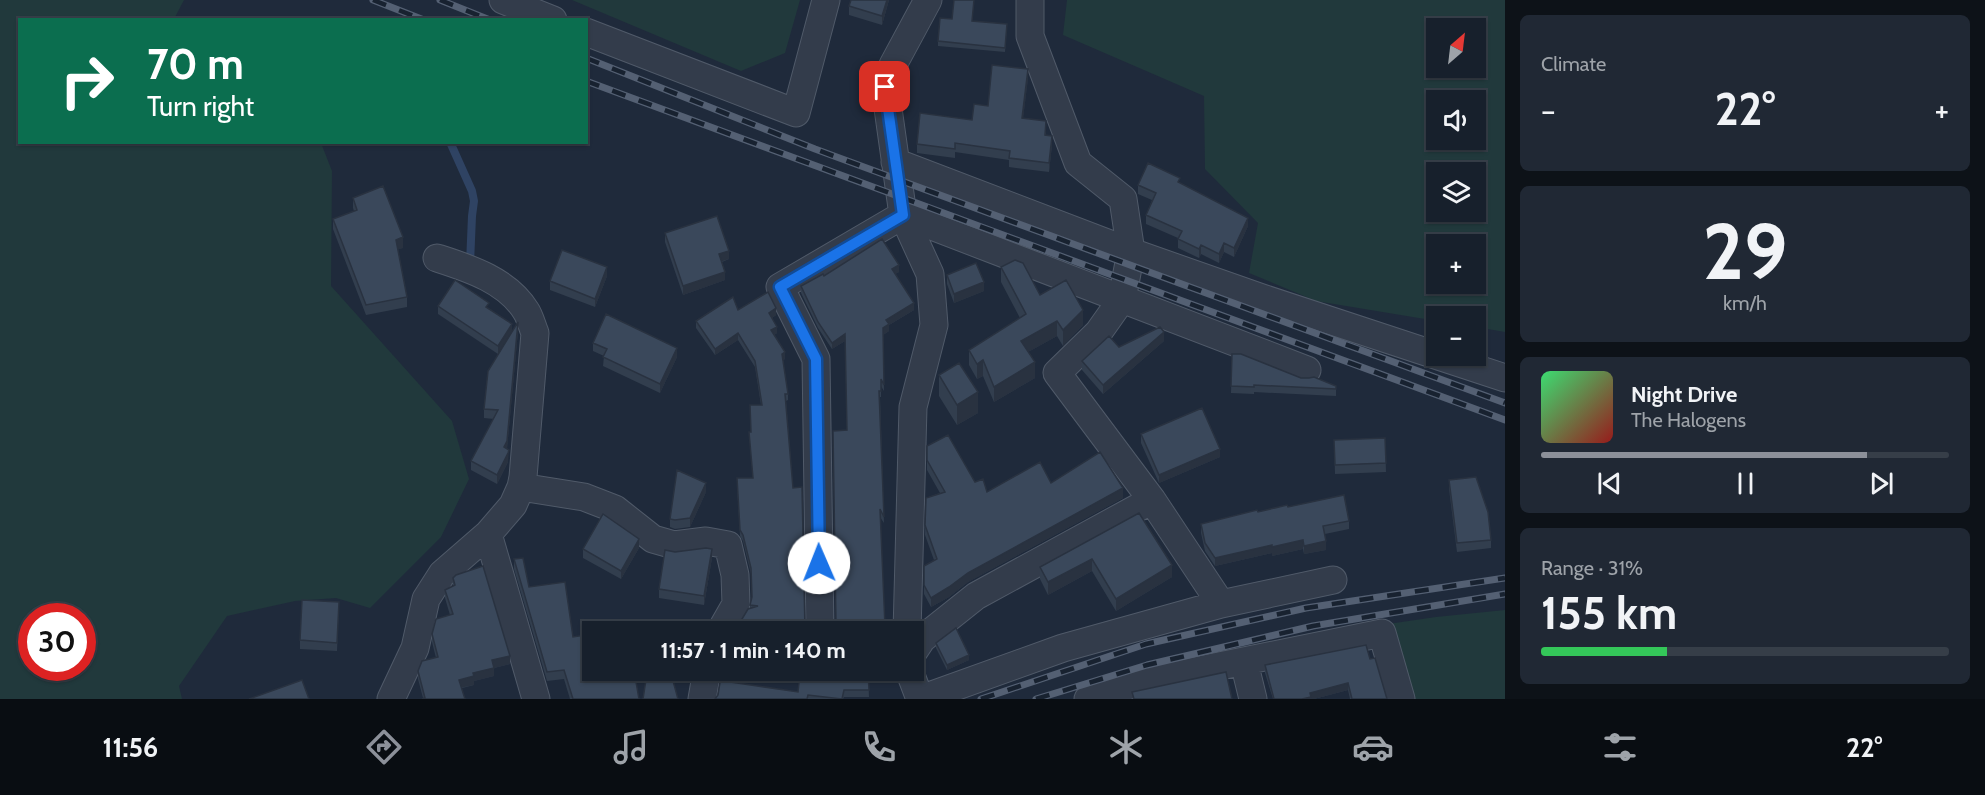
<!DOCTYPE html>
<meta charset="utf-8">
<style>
:root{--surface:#17202c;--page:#202834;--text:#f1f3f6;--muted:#9ea3a9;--line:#363e48;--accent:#8c9099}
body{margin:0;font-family:Cabin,sans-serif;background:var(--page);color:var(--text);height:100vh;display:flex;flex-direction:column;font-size:22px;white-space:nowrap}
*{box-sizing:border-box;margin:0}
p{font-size:20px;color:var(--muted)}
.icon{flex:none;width:33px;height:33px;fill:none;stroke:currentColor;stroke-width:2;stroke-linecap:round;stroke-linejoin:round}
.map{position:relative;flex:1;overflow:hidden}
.details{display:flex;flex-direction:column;gap:15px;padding:15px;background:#0d1218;width:480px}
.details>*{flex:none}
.banner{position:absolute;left:18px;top:18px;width:570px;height:126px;border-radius:0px;box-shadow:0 2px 4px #0004,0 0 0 2px var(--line);background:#0b6e4f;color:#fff;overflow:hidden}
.needle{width:39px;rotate:28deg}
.buttons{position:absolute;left:1426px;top:18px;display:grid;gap:12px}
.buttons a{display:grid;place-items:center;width:60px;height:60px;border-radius:0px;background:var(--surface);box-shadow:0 2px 4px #0004,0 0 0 2px var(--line);font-size:30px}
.speed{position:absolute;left:18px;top:603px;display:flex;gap:12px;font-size:30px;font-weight:700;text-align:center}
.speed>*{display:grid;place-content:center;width:78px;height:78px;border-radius:50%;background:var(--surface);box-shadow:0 2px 4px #0004,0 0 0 2px var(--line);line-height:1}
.speed .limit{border:9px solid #d22;background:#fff;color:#111}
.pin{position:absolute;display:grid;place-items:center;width:51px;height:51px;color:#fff;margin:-26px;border-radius:12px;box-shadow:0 3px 9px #0006}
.me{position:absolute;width:66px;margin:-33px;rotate:359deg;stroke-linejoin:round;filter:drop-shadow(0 0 4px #0008)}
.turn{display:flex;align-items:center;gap:21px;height:126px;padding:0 30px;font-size:27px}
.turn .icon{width:78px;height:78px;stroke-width:2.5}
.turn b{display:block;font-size:42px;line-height:51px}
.big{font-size:45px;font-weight:700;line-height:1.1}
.details .widget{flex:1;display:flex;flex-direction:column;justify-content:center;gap:9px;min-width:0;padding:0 21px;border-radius:9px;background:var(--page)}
.details .dial{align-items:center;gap:0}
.dial b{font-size:78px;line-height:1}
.song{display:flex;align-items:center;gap:18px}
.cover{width:72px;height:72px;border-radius:9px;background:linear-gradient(135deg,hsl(140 70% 55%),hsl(0 70% 35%))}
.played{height:6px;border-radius:3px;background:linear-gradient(90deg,var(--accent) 80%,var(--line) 80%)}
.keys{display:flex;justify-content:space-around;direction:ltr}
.heat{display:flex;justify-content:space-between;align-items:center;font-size:33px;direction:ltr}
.charge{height:9px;border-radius:4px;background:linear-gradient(90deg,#34c759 31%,var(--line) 0)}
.trip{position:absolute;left:582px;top:621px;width:342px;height:60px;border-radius:0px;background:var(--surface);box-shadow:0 2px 4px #0004,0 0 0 2px var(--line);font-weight:700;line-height:60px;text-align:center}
.menu{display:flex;height:96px;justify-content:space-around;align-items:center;background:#090d12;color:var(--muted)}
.menu .icon{width:42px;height:42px}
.menu .current{color:var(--accent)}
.menu b{font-size:27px;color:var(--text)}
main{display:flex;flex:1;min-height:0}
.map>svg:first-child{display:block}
</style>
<main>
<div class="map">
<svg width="1505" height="699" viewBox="0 0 1505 699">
<rect width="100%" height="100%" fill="#1f2a3b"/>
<path fill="#21393c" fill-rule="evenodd" d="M0,0H184L174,19L20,20V142L321,143L332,171L331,286L452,421L469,479L441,537L370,608L336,598L295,601L227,616L179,686L182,699H0ZM32,616H82V668H32Z
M572,0H800L785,53L741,71Z
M1067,0H1505V332L1476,327V316H1437V321L1316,301L1249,273L1258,223L1205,169L1204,96L1063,35ZM1437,28H1476V68H1437ZM1437,100H1476V140H1437ZM1437,172H1476V212H1437ZM1437,244H1476V284H1437Z
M1505,610V699H1407L1388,624L1436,617Z"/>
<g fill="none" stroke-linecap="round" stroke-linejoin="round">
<path stroke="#2f4363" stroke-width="8" d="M450,142L472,191L474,201L472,216L470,264"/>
<g stroke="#505a69" stroke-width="29">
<path id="minor" d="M503,0L553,20
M1030,0V36L1078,163L1123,199L1131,252L1122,299L1098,333L1057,373L1152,500L1221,604
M586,32L796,113L826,0
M895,162L1131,252L1262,298L1505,378
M521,487L584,497L615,509L653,539L674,545L706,541L728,545L735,575L736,604L720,632
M488,534L536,699
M820,632L816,359L780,287L903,215L1307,370
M907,632L913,407L934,325L930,274L903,215L885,87L893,65L928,0
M914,651L922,639L976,596L1152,500
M1244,662L1253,699
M909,670L920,699
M391,699L415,648L426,599L442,574L488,534L513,505L521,487L523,477L535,333C532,326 530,317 526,311C507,280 468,268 437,258
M702,699L707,670
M921,699L1063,648L1221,604L1333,580
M1088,699L1136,683L1382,633L1401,699"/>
</g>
<use href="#minor" stroke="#333c4b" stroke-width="27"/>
<g stroke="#546073" stroke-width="7">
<path id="rail" d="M373,0L424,20
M440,0L490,20
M586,58L815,149L1505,403
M586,81L1505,420
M981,699L1146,644L1306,608L1505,578
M1036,699L1147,665L1313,626L1505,594"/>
</g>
<use href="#rail" stroke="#182230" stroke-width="4.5" stroke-dasharray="14" stroke-linecap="butt"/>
</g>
<path fill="#323e4e" d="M889,0L882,25L849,15V6Z
M972,21L1007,24L1005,52L938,46V41Z
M1028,78L1023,118L1046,130V135L1052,145L1049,172L1009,167V160L955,152V158L917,153V144L972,120L988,106Z
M1180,184L1248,226L1234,257L1224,252L1219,263L1201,254L1199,258L1178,248V238L1146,224V215L1152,200L1138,194V185Z
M353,198L403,248L398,249L407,297V307L366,315L333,229V219L354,211L353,208Z
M665,233L729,259L722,262L725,280L683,295L665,242Z
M1001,267L1083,325L1063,346L1057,336L1028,352L1035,378L994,402L983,376L977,379L969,365V350L1020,318L1001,282Z
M899,272L895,274L914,310L889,325V331L883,335L884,391L881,386V397H880L884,523L880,517L885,632H834L836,625L847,430L845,341L832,349L818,328L801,293V286L824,276Z
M947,275L984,291L954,303L947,284Z
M607,276L595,307L550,290V281Z
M438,306L512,324L498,354L438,314Z
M738,310L776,315L772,318L777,333L774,335L785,359L783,360L788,394V400L786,401L793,488L802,487L805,632H739L750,608L752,598L751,574L743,541L740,536L737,485L753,478L749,432H751L761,405L755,367L738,340L715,355L696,328V321Z
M518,331L507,448L508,462L497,484L471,470V461L494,419L484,418V409Z
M1164,341L1103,394L1082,370V361L1119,347Z
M593,343L677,357L660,393L603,366L604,356L593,351Z
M1232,354L1301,378H1309L1336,386V396L1254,392V394L1231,393Z
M939,375L978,413L957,425L939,396Z
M1141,434L1220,457L1159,483L1141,443Z
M1385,438L1386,472L1335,474L1334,440Z
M927,446L987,492L1051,483L1123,498L968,582L949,597L931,607L924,594V566L934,560L925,535L926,498L940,493L927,470Z
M1449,480L1491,540V548L1457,552L1449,489Z
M706,492L690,527L675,529L670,527V519Z
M1288,507L1349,521V529L1325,534L1326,550L1304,554L1303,549L1272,556V553L1215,566L1205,551L1201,533V524Z
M1139,513L1172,577L1116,611L1092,571L1048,595L1040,579V567Z
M639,548L621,579L583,558V549Z
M712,558L704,605L659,598V589Z
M514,559L529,587L573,637L639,699H570L564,679L547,681L514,569Z
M453,578L510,664L494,668V676L474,681V685L423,698L418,679V671L436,658L432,642V634L450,615L445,598V590L453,586Z
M339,602L337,651L300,649V640Z
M936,643L969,660L947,670L936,648Z
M1370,659L1387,699H1350L1348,690L1314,699H1273L1265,673V665Z
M868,670L869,697H844L843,699H715L732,682L798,692L821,675Z"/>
<path fill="#293240" d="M887,0H889L882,25V16Z
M1028,69V78L1022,127V118Z
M1052,136V145L1049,172V163Z
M1248,218V226L1234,257V248Z
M403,237V248L396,250V240Z
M1224,243V252L1219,263V254Z
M1201,245V254L1199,258V249Z
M729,251V259L719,262V254Z
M899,265V272L892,276V269Z
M607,267V276L595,307V299Z
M725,272V280L683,295V286Z
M984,282V291L954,303V294Z
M914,303V310L889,325V331L883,335V328L886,320Z
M776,308V315L769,320V313Z
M1083,310V325L1063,346V330Z
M1057,321V336L1021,356V341Z
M518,322V331L507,450L504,447Z
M512,324V332L498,354V346Z
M777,327V333L771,337V330Z
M1164,332V341L1103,394V385Z
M738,333V340L715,355V349Z
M845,334V341L832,349V343Z
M677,348V357L660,393V384Z
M785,352V359L782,361V354Z
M983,360V376L977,379V364Z
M1035,362V378L994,402V387Z
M978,392V413L957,425V405Z
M1220,449V457L1159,483V475Z
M509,450L508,462L497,484V475Z
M706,483V492L690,527V518Z
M1123,488V498L968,582L949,597L931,607V598L968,573Z
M639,539V548L621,579V571Z
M1303,540V549L1272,556V547Z
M1326,541V550L1304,554V546Z
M1272,545V553L1215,566V558Z
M712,549V558L704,605V596Z
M1092,559V571L1048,595V582Z
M1172,565V577L1116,611V599Z
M969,655V660L947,670V665Z
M510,656V664L494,668V676L474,681V685L459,688V680L473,673L492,660Z
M1348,683V690L1314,699H1302L1310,693Z"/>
<path fill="#3a485b" stroke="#293240" stroke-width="1.5" d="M851,0H887L882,16L849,6Z
M954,0H974L972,21L1007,24L1005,48L938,41L940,18L952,19Z
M992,65L1028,69L1022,118L1046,121L1045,135L1052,136L1049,163L1009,158L1010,151L955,143V149L917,144L920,113L972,120L974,104L988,106Z
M1148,163L1180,178L1178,182L1248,218L1234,248L1224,243L1219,254L1201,245L1199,249L1178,239L1182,231L1146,215L1156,193L1138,185Z
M383,186L403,237L396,240L407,297L366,305L333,219L357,210L353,198Z
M717,216L729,251L719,254L725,272L683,286L665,233Z
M882,239L899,265L892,269L914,303L886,320L889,324L883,328L884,385L881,379V391H879L884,517L880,509L885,626L868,627V632H834L836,625L833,431L847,430L845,334L832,343L818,322L801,286L823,274L824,276Z
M562,250L607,267L595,299L550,281Z
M1015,260L1023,263L1040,295L1066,280L1083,310L1063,330L1057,321L1021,341L1035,362L994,387L983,360L977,364L969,350L1026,314L1001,267Z
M976,263L984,282L954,294L947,275Z
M455,280L489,303L486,307L512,324L498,346L438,306Z
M768,292L776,308L769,313L777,327L771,330L785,352L782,354L788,394H785L793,488L802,487L805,630L739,632V624L748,609L758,606L750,605L752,597L751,568L743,535L740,530L737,478H753L749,432H751L750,405H762L755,361L738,333L715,349L696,321L733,297L738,310Z
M606,314L677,348L660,384L603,357L607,349L593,343Z
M518,322L507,441L504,447L509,450L508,453L497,475L471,461L498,410L484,409L488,371Z
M1160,327L1164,332L1103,385L1082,361L1109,336L1119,347Z
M1232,354H1241L1301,378H1309L1314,377L1336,386V389L1254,385V387L1231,386Z
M959,363L978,392L957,405L939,375Z
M1202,408L1220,449L1159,475L1141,434Z
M948,435L975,482L983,479L987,492L1040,462L1051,483L1100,452L1123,488L968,573L949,587L931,598L924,585V566L937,559L925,525L926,498L945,492L927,460V446Z
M1385,438L1386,463L1335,465L1334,440Z
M677,470L706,483L690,518L675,520L670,519Z
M1476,477L1488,512L1491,540L1457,543L1449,480Z
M1344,495L1349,521L1323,526L1326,541L1304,546L1303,540L1272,547V545L1215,558L1205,543L1201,524L1257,510L1258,512L1287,505L1288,507Z
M1139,513L1172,565L1116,599L1092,559L1048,582L1040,567Z
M603,514L639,539L621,571L583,549Z
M706,548L712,549L704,596L659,589L665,550L675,552Z
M523,558L529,587L565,582L573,637L592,634V670H634L639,699H573L564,670L547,672L514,559Z
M483,566L510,656L492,660L494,668L473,673L474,676L459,680L465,699H422L425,698L418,671L422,661L438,657L432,634L436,619L453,614L445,590L455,585L453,578L456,575Z
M302,600L339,602L337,643L300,640Z
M956,628L969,655L947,665L936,643Z
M1366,645L1370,659L1375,658L1387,699H1352L1348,683L1310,693L1311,697L1302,699H1274L1265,665Z
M654,670H670L678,699H643L647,673Z
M722,670H732L731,682L798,692L800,672L821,675V670H868L869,690H844L842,699L808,695L807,699H715L718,695Z
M1226,672L1232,699H1134L1132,692Z
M302,680L309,699H249Z"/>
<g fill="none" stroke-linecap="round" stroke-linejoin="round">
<g stroke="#114b97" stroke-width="15">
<path id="route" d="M819,563L816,359L780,287L903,215L885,87"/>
</g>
<use href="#route" stroke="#1a73e8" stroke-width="10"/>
</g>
</svg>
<div class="buttons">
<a><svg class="needle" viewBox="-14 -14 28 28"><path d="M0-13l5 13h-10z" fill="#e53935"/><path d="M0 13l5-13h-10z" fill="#9ea3a9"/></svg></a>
<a><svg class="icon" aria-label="sound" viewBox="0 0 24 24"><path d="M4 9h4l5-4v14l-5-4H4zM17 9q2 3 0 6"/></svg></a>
<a><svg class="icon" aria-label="layers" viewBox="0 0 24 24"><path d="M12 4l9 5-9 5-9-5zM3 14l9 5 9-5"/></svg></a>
<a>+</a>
<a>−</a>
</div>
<div class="speed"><div class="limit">30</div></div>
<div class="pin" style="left:885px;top:87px;background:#d93025"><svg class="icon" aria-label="arrive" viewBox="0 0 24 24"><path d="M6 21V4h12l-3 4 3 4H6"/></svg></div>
<svg class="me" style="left:819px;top:563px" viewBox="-20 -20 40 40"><circle r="19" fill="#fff"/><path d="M0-13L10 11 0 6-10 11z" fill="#1a73e8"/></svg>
<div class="trip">11:57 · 1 min · 140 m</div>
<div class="banner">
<div class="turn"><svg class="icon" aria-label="right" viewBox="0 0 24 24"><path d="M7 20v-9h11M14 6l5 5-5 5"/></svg><div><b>70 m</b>Turn right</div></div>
</div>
</div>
<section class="details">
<div class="widget"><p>Climate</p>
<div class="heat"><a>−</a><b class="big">22°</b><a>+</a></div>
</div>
<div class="widget dial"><b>29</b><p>km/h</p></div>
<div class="widget">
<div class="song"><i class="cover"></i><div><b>Night Drive</b><p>The Halogens</p></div></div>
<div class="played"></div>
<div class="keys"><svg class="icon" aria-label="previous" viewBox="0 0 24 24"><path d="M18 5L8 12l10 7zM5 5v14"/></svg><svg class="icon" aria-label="pause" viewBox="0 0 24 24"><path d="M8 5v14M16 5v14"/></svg><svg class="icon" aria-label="next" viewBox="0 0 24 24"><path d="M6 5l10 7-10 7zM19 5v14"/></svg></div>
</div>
<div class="widget"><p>Range · 31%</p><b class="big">155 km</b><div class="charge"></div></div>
</section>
</main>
<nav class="menu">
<b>11:56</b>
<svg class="icon current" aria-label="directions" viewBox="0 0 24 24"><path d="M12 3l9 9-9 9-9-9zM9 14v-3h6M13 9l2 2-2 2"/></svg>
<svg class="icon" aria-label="music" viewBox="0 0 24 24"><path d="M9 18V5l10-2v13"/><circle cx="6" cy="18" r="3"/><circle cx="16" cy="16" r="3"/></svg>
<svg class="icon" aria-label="phone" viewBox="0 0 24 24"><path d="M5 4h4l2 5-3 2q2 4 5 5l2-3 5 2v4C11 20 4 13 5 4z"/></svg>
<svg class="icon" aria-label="climate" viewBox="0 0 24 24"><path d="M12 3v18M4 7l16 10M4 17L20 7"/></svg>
<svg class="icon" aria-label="car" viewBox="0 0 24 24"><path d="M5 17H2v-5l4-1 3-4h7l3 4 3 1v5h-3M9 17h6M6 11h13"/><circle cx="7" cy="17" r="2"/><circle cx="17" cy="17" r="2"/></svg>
<svg class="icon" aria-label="filters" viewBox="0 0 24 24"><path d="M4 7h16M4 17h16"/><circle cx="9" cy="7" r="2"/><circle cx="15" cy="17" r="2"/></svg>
<b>22°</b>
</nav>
